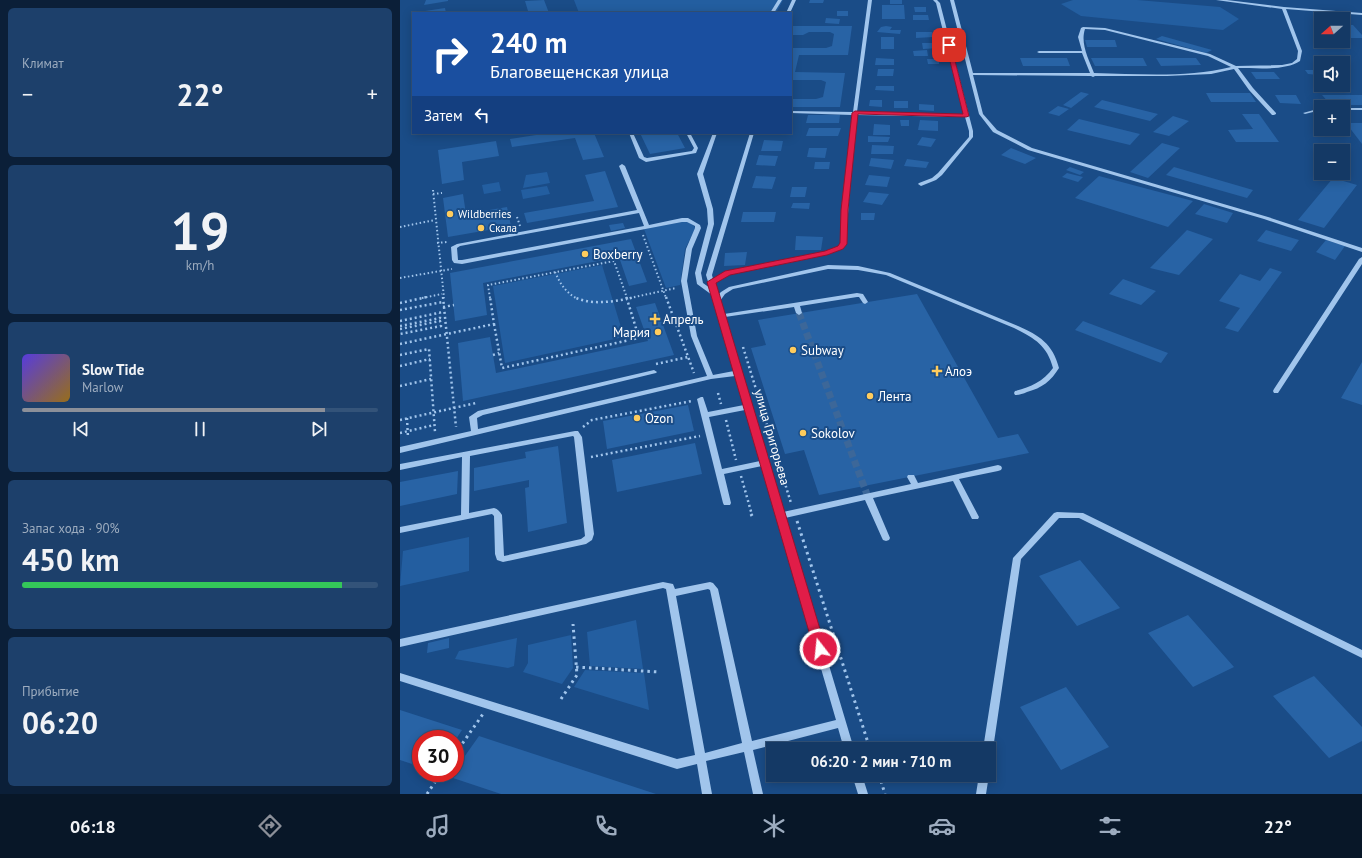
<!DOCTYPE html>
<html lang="ru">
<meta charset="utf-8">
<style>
:root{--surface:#143965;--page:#1d406b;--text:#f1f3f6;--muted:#9dacbf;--line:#335379;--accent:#8c9099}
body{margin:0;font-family:"PT Sans",sans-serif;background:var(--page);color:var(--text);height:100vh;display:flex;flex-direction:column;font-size:15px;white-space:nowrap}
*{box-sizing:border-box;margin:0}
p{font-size:13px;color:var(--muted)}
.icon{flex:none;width:22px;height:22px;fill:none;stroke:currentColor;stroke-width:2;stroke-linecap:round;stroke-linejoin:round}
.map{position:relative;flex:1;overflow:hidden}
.sheet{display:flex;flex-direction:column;gap:8px;padding:8px;background:#0b1f38;width:400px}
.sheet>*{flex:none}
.top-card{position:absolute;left:12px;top:12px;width:380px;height:122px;border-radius:0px;box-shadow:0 2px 10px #0003,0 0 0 1px var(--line);background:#1a4fa0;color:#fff;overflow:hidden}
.needle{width:26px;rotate:249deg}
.fabs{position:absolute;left:914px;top:12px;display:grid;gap:8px}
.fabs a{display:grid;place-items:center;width:36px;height:36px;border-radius:0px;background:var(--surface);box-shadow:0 2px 10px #0003,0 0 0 1px var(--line);font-size:20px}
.speed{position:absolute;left:12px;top:730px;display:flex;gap:8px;font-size:20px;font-weight:700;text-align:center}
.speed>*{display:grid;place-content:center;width:52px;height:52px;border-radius:50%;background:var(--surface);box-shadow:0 2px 10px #0003,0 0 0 1px var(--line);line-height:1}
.speed .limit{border:6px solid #d22;background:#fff;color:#111}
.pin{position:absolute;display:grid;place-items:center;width:34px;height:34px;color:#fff;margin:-17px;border-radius:8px;box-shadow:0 2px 6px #0006}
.me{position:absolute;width:44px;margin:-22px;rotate:344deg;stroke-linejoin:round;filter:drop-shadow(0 0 3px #0008)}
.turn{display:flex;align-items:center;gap:14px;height:84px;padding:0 12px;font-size:18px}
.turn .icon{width:52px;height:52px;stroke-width:2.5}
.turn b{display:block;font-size:28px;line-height:34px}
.then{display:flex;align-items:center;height:38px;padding:0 12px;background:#0003;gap:8px;font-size:15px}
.big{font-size:30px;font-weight:800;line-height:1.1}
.sheet .widget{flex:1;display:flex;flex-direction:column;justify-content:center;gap:6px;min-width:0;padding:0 14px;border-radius:6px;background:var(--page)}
.sheet .dial{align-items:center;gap:0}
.dial b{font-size:52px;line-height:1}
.song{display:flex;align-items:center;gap:12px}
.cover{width:48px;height:48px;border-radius:6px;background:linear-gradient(135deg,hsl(250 70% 55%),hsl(40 70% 35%))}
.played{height:4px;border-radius:2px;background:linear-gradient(90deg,var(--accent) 85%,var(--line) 85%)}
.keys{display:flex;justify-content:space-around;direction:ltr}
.heat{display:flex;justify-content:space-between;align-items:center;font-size:22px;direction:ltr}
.charge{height:6px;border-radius:3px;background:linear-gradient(90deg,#34c759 90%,var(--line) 0)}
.trip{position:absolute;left:366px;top:742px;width:230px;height:40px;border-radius:0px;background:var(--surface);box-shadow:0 2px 10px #0003,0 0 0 1px var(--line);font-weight:800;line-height:40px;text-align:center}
.dock{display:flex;height:64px;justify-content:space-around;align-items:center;background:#081728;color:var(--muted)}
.dock .icon{width:28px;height:28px}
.dock .current{color:var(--accent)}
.dock b{font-size:18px;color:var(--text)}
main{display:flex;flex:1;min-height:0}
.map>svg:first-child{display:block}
</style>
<main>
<section class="sheet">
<div class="widget"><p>Климат</p>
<div class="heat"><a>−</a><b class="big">22°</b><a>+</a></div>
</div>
<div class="widget dial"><b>19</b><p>km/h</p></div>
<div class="widget">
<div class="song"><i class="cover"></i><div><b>Slow Tide</b><p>Marlow</p></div></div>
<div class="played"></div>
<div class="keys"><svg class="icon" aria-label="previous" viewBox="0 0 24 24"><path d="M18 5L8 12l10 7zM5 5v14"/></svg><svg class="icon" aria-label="pause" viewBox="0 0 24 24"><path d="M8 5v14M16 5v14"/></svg><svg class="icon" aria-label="next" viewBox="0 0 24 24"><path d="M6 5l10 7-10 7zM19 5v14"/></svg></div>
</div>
<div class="widget"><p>Запас хода · 90%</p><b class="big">450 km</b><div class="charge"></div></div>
<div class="widget"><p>Прибытие</p><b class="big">06:20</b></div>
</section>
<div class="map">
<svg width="962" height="794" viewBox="0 0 962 794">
<rect width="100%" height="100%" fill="#1a4c87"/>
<path fill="#235ea0" d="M174,0H383L376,13H179Z
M673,0H737L820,7L839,19L823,30L681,16L661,4Z
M147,172L150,183L123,188L126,175Z
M99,182L101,191L84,194L82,185Z
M147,186L150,194L123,199L121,190Z
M282,222H289L295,227V229L285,249L280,285L266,288L244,229Z
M202,265L224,337L105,363L93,286Z
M69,537V571L0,586L3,551Z
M236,620L243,669L190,666L187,632Z
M171,635L173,668L162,684L123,672L128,663V645Z
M117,638L114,666L108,668L55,659L59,651Z
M185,670L244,673L249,710L174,687Z"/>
<path fill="#2863a5" d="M26,0H48V1L24,5Z
M144,0L149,13H131V11H128L125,1Z
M410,0H424L423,3H409Z
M490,0H502V4H490Z
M482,5H504L505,19H482Z
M514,7H526V12H515Z
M45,8L46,13H25V11Z
M437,11H448V16H437Z
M513,15H528L529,20H513Z
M426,18L440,19L439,24L425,23Z
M943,25H953L962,35V38H943Z
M391,26H452L448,55H399L395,72L445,73L440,107H391V99H416L423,97L426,82L421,80H391V48H426L432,46L434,34L430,32H409L403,35H391Z
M486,26L492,27L490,30H501L500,34L477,32L481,27Z
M516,32H532L533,37L516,38Z
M762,36L812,50L806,53L756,39Z
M481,37H494V49H481Z
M685,40H715L717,47H687Z
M522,43H538L539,48L523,49Z
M527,50L528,56H514L513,51Z
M476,58L494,59V65H475Z
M620,58H667L670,66H623Z
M691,58H743L747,66H695Z
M756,58H796L801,65L761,66Z
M527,59H539V64H528Z
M478,69H494L493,76H477Z
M905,70H918L920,75L908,74Z
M851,72H874L880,79H856Z
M476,86H494V91L475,90Z
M681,92L689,94L671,108L663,105Z
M806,93H850L856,102H811Z
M875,95H896L901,104L880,103Z
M922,95H962V105H931Z
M470,100H482V107L469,106Z
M702,100L758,114L750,121L694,107Z
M494,101H508V108H494Z
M519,104L534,105V111L519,110Z
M658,106L669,109L659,116L648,113Z
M842,114H859L879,142H836L828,130L853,129Z
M408,115H440L439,123H406Z
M773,116L789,121L769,136L753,132Z
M679,119L740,134L730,145L667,130Z
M500,120H509V126H501Z
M520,120L538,121V131L518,130Z
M946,123H962V144Z
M474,124L490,125V135H473Z
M409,128H441L438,136H406Z
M149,133H194L204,157L183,160L175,138L112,147L110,139Z
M240,133H277L285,148L250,154Z
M468,136L490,137L488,142H468Z
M522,137L536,139L531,147L517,145Z
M364,140L383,141L381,151H361Z
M96,141L99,156L62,162L64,180L42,184L38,150Z
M762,143L780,148L748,178L730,172Z
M472,145L494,146L493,154H471Z
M409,148H427L425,158L407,157Z
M611,148L636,158L625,164L601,155Z
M359,155L378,156L375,166L356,165Z
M471,158L494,160L491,169L469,166Z
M507,159L529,162L526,168L504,166Z
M415,162H430L429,169H414Z
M670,167L684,172L680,175L666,170Z
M774,167L853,190L847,198L766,175Z
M205,171L218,207L127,223L124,213L194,201L185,175Z
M667,173L683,177L678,182L662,177Z
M469,175L490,177L487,187L465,185Z
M356,176L376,177L372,189L352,188Z
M699,176L793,201L768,227L675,198Z
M933,178L957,185L924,228L898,220Z
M392,187H407L405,197H390Z
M469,192L489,194L482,205L463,202Z
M63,194L66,214L107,207L111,226L48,237L43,198Z
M393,203H410L409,209L391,208Z
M804,204L833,213L827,223L795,214Z
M343,212H376L374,222H341Z
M461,213H475L474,220H461Z
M223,223L225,228L211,231L209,225Z
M787,230L813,239L779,275L750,268Z
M866,230L899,240L891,251L857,241Z
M396,236L423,237L421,250H395Z
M231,239L247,282L229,286L219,257L83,283L87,315L55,321L50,273Z
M926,240L945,246L935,260L916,252Z
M347,252L345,265L324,266L325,253Z
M870,268L882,272L838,332L825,328L840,308L819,301L840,274L860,281Z
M723,279L756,291L741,305L709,294Z
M517,294L598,438L618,434L629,453L419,495L404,450L385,454L351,348L366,345L358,320Z
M255,303L274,355L63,401L58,343L90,337L96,373L248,341L236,307Z
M683,321L768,353L761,363L675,330Z
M962,362V405L941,398Z
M288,405L294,431L207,449L203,421Z
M295,443L302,474L217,492L212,460Z
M158,446L167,523L128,532L125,488L129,487V480L74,491V468L126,458L125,452Z
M58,471L57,494L0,506V482Z
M680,560L720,608L677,626L639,576Z
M788,615L834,667L793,687L748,633Z
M49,638V648L27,653L28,643Z
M914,676L962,727V741L929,758L873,696Z
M666,687L709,747L661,770L620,707Z
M0,710L62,730L56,739H21V767L0,760Z
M79,736L256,794H101L50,777L53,773H55V770Z"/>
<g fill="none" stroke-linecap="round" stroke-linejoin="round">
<path stroke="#3c6799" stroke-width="7" stroke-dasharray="7 3.5" stroke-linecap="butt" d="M399,313L468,497"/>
<path stroke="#a1c5ec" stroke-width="2" stroke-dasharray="1.5 2.5" stroke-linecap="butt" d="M33,190L44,298
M33,194L42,193
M117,217L120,226
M0,227L35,220
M243,235L266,298
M37,243L47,242
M155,272C160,283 165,292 176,298
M0,278L52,269
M22,298L42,294
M90,298L88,285L214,261L227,298
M230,298L276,288"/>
<path stroke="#a1c5ec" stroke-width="2.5" stroke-dasharray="2 3" stroke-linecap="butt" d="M43,297L56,427
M226,297L227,299L235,297
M266,297L294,373
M0,303L27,297
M43,307L54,305
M0,310L43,302
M0,321L43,312
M94,324L102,368L239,338L227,299C209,302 191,305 174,297
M0,326L40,318V313
M0,329L40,321L41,326L0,334
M0,344L94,324L90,297
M343,347L391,503
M0,355L29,349L35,432
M93,355L99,353
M256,364L288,357
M0,366L30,359
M0,386L31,379
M318,393L321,404
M7,418L8,438
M0,420L76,403
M326,420L336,460
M183,427L192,420L292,401
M0,433L34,425
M191,457L300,436
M341,476L352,515"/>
<path stroke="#a1c5ec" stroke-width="3" stroke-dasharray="2.5 4" stroke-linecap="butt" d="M351,514L352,516
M397,521L470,749
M176,667L259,672
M161,699L177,675L173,624
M55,754L83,714
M479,775L485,794
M27,794L41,773"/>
<path fill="#a1c5ec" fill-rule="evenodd" d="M378,0H382L374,13H370Z
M392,0H396L390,13H386Z
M468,0H472L457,112L564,115L536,3L533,0H537L540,3L573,131V137L542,175L536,180L521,186L518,184L519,183L532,178L538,173L569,137V131L565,117L457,115L450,183L446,245L442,249L429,254L330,274L314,283L318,295L321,292L329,287L428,265L458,266L490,273L618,326C639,335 653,344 659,368C651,381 642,388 627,392C623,394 619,395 615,395L614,393L615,391C630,387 643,382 653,368C647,345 634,338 614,328L486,275L458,270L428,269L333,289L325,294L320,301L324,314L457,293L463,294L468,302L465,304L463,303L459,297H457L400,306L402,313L399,315L396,313L394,307L325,317L383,512L511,484L507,477L508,475H514L518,483L598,465L601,466L602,468L601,470L598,471L559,479L579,517L578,519H572L553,481L473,498L490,538L489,540L486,541L483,540L482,538L465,500L385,518L454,749H444L438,728L353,750L363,794H353L344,752L306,761L312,794H302L297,764L277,769L0,681V673L277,759L295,755L266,589L263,588L0,647V639L263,582L273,584L275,589L310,582L313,583L318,589L352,741L436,720L362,466L324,474L331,503L330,505H324L323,503L297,399L301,397H303L308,412L344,405L335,376L311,379L0,453V447L71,431L69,417L78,411L254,370L257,372L256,373L83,415L77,418L78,429L307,376L291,336L281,281L286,249L295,228V226L287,222H282L62,264L54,263L52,260L51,247L57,244L237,210L219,166L222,164L225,166L249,225L282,218H288L300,225L301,228L292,249L287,281L297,336L313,375L334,371L312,295L297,284L295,273L308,224L307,209L297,174L313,133H317L303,174L313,209L314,224L301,273L303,283L310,288L306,275L350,133H354L312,275L313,279L328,271L425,252L438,247L441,244L445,183L452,115L391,113V111L453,112ZM239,213L244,226L62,260H58L57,248L60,246ZM345,410L360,461L322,469L309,417ZM308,589L310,590L342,743L305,753L276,596Z
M550,0H554L573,73H690L682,53H639L637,52L639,51H682L678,37L681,28L683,27L705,28L810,54L836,66L882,65L892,63L897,59L898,51L882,9L816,0H827L884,7L962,13V15L886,9L902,51L900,61C885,71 857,68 838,68L853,88L876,113V114L874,115H872L849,90L834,69L811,74L767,76H695L693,77L691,76L573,75L583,114L597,130L632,148L868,217L962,248V252L864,219L628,150L593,132L579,114ZM685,29L705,30L808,56L831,67C787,78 739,74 694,73C689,60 680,44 685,29Z
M921,108V110L905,114L903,113Z
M943,108H962V110H943Z
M229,133H233L244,157L247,158L292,151L294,148L286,133H290L298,148L296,153L246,162L239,158Z
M962,257V264L878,393H874L873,391L874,389L959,259Z
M175,431H178L182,437L194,534L192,540L186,544L103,562L97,560L95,554L94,516L92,514L0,533V527L61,515L62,457L0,470V464ZM173,436L174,437L185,536L181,539L104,556L102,515C100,512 98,509 94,508L69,513L70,456Z
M657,512L683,513L962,650V658L679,518H659L621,559L593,749L592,752L589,753V749H583L613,558L654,513Z
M452,775H462L468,794H458Z
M579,775H589L586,794H576Z"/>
</g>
<path fill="#e11d48" stroke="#92132f" d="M549,44L551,45L569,116L566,117L458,114L448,210L447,244L443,249L427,255L330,275L316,283L426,649L424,652L420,654L416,652L414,649L307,282L325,271L425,251L438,246L440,243L441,210L452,113L455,111L563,114L546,45Z"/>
<g fill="#ffcc5d" stroke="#1a4c87" stroke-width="1.5">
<circle cx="50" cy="214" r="4"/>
<circle cx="81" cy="228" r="4"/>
<circle cx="185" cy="254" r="4"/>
<path d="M253 313h4v4h4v4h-4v4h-4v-4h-4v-4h4z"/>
<circle cx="258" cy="332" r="4"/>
<circle cx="393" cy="350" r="4"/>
<path d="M535 365h4v4h4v4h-4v4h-4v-4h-4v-4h4z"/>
<circle cx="470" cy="396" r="4"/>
<circle cx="237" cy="418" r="4"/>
<circle cx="403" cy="433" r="4"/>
</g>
<g text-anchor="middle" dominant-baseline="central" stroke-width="4" stroke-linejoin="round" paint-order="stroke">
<g font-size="11" fill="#fff" stroke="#1a4c87" text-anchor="start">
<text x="58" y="214">Wildberries</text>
<text x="89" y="228">Скала</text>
</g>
<g font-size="13" fill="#fff" stroke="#1a4c87" text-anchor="start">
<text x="193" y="254">Boxberry</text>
<text x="263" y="319">Апрель</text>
<text x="250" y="332" text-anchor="end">Мария</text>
<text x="401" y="350">Subway</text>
<text x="545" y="371">Алоэ</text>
<text x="478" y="396">Лента</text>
<text x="245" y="418">Ozon</text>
<text x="411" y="433">Sokolov</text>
</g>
<g font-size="13" fill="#fff" stroke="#1a4c87">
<text transform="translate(372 437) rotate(74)">улица Григорьева</text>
</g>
</g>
</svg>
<div class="fabs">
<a><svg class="needle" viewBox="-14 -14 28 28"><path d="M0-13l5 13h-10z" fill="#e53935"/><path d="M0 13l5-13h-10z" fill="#9dacbf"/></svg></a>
<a><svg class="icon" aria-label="sound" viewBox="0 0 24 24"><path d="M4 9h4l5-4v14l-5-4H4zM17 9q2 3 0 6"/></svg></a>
<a>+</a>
<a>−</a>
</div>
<div class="speed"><div class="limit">30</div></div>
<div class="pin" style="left:549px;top:45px;background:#d93025"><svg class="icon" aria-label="arrive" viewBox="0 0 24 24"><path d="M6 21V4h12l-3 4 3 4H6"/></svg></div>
<svg class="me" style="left:420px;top:649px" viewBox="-20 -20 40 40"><circle r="17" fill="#e11d48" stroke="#fff" stroke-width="3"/><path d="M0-11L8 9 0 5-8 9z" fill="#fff"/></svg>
<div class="trip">06:20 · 2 мин · 710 m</div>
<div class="top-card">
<div class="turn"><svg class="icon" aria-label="right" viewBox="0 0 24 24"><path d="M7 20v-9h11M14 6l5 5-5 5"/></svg><div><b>240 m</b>Благовещенская улица</div></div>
<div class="then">Затем<svg class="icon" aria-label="left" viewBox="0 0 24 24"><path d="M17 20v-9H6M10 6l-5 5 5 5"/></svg></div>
</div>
</div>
</main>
<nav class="dock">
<b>06:18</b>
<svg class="icon current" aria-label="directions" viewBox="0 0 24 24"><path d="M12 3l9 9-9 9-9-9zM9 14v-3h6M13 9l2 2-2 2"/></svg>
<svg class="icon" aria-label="music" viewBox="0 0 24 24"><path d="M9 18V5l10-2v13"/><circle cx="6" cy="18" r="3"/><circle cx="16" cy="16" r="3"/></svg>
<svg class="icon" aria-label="phone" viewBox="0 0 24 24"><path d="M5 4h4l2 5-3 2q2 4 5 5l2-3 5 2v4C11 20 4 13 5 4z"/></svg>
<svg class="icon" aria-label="climate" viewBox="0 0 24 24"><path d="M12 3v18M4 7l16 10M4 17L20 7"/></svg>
<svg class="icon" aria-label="car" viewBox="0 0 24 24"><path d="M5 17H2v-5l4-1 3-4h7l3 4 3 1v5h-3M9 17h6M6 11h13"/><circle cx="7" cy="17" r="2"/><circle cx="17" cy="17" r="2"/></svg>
<svg class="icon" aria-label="filters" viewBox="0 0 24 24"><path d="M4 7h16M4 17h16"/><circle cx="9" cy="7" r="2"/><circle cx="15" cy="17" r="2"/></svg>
<b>22°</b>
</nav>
